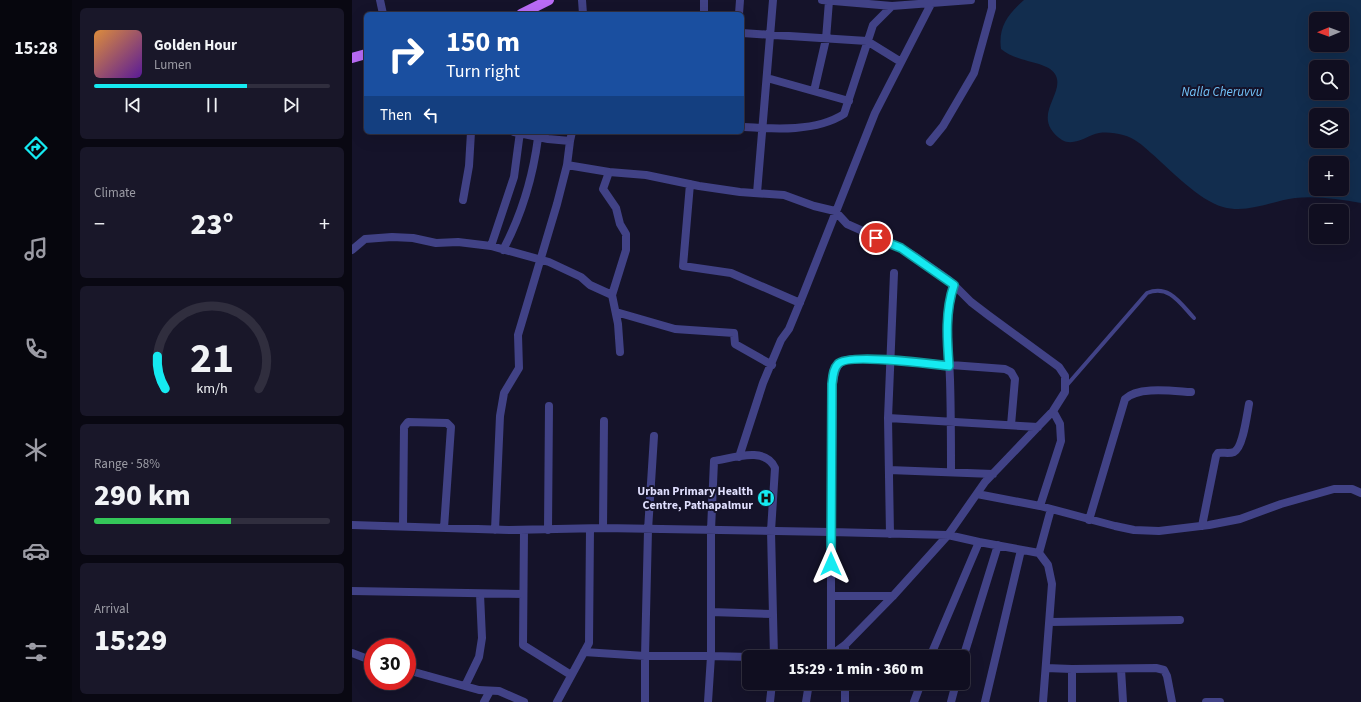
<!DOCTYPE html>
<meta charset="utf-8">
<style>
:root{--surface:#100e20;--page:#191729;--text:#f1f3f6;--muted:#9c9ca5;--line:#302e3e;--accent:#15eaf1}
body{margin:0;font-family:"Source Sans 3",sans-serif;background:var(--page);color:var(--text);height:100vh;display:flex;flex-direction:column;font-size:15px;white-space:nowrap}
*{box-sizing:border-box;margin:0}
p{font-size:13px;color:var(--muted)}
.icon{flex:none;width:22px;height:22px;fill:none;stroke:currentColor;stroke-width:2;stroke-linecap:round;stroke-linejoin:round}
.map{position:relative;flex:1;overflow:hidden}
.panel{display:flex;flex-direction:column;gap:8px;padding:8px;background:#090812;width:280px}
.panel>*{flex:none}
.hud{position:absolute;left:12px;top:12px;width:380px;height:122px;border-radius:6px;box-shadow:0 4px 16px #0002,0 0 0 1px var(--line);background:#1a4fa0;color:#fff;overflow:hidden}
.needle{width:26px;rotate:269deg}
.controls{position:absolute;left:957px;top:12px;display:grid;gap:8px}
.controls a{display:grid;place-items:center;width:40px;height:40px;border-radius:6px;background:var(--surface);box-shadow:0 4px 16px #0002,0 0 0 1px var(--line);font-size:20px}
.speed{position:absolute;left:12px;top:638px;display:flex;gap:8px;font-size:20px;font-weight:700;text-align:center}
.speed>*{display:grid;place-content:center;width:52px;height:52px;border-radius:50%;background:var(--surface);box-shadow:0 4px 16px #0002,0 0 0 1px var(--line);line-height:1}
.speed .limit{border:6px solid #d22;background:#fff;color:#111}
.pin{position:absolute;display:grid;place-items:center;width:34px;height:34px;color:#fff;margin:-17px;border:2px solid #fff;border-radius:50%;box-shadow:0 1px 4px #0007}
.me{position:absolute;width:44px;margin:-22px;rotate:0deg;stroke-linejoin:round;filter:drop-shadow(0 0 3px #0008)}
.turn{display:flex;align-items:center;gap:14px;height:84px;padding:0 16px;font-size:18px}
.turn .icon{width:52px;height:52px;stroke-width:2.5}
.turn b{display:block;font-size:28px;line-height:34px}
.then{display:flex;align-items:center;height:38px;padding:0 16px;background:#0003;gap:8px;font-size:15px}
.big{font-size:30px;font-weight:800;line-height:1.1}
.panel .card{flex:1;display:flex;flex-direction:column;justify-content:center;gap:6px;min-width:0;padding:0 14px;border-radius:6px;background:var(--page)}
.panel .dial{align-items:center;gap:0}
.dial svg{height:104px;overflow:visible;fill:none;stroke:var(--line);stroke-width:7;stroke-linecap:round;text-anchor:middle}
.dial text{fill:var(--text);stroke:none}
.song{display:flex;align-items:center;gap:12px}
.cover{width:48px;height:48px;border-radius:6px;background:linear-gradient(135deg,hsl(30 70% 55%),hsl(270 70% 35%))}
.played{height:4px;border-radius:2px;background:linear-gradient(90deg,var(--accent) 65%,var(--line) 65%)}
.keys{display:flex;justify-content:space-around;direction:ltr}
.heat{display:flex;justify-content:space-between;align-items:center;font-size:22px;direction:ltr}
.charge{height:6px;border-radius:3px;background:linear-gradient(90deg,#34c759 58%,var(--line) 0)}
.trip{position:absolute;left:390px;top:650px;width:228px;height:40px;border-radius:6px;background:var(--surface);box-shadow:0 4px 16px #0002,0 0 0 1px var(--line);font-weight:800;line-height:40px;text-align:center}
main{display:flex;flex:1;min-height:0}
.tab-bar{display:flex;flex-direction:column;width:72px;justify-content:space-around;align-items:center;background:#06060d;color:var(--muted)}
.tab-bar .icon{width:28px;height:28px}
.tab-bar .selected{color:var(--accent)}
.tab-bar b{font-size:18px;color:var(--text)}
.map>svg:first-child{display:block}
</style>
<main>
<nav class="tab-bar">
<b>15:28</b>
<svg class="icon selected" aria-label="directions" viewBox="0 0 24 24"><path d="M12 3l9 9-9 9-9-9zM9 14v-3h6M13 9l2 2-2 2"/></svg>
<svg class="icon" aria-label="music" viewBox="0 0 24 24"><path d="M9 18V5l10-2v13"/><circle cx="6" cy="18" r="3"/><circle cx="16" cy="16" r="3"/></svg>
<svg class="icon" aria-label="phone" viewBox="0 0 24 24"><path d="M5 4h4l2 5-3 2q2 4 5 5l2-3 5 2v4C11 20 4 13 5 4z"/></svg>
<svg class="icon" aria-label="climate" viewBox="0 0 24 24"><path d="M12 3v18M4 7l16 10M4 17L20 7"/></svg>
<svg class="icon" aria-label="car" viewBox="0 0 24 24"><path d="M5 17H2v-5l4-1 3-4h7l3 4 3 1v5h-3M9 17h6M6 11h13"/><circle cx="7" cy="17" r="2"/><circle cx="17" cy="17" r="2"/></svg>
<svg class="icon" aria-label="filters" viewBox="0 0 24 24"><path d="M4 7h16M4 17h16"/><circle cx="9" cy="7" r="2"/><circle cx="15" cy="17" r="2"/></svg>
</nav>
<section class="panel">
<div class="card">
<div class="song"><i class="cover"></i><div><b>Golden Hour</b><p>Lumen</p></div></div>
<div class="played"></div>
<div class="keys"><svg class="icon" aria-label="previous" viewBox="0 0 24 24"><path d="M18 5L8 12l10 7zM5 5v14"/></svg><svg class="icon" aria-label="pause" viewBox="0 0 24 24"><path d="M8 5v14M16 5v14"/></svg><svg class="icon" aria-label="next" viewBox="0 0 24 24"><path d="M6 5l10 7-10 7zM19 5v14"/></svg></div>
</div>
<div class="card"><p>Climate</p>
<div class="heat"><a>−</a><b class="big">23°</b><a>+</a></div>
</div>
<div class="card dial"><svg viewBox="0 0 100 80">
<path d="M14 69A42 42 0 1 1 86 69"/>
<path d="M14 69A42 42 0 0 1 8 44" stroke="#15eaf1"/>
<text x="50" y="56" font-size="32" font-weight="700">21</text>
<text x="50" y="72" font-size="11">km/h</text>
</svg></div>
<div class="card"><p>Range · 58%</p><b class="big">290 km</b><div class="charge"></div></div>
<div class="card"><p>Arrival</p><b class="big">15:29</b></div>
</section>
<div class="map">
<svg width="1009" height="702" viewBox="0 0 1009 702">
<rect width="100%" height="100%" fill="#15132a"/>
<path fill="#122d4e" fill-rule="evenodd" d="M672,0H1009V203C987,199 965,196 943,198C920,201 895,214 871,207C846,200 819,170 799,153C790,145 783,138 771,135C764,133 755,132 747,133C736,135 722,147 710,140C676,117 715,93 703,74C695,61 665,63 649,49C646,27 656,14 672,0ZM964,19H990V45H964ZM964,67H990V93H964ZM964,115H990V141H964ZM964,163H990V189H964Z"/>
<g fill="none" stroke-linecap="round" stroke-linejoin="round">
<path stroke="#414286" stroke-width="4" d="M715,385L795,293C817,284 828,303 842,318"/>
<path stroke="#414286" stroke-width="8" d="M28,0L31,14
M230,0L231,14
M470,0L540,6
M352,14V0
M387,14L388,0
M390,33L515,41L549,62
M415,78L497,101
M462,91L474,39L477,1
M390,127C422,129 464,132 492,114L521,25L540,6L619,0
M162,132L196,139L218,141L215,165
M218,141L220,132
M578,142L591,126L622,73L640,8V0
M257,172L294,175L347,186L388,192L432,195L462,206L483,211L495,224L549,248L564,257L597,280L619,302L636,315L707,367L713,376V392L701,411L633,482L596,535L479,532L481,384C484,356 493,359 518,359L653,369L659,372L663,379L659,425
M338,184L331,266L379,273L448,303
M405,193L421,0
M111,200L117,166L119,132
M139,246L162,177L168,132
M0,250L13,239L40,237L61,238L84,243L106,242L139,246L197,262L229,277L238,285L260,295L266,324L268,352
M151,250C169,216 181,176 186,138
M264,312L323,329L382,333L383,344L420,365
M536,418L542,273
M387,457L411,383L429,340L437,329L451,295L523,113L579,4
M537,470L641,474
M599,472C599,441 599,411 598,380C597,348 592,316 602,285
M625,494L688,506L763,526L782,530L807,531L857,525L888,519L929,504L982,489H1000L1009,493
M688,506L709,441L708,424L701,411
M737,520L773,399C786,386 821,391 839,392
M0,525L157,530L251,528L479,532V655L493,645L541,596L596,535L627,542L578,657
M51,526L52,427L56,422L95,423L99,427L92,528
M850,526L864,456L866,453C871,452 877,454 882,452C891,448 895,414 897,404
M251,528L252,421
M143,530L148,416L152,393L167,368L166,335L205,204L215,165L257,172L251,189L264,208L268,224L274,234V250L260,295
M172,530L171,645L219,675
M196,530L197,406
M538,534L536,418L686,427
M627,542L687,553L696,565L700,584L691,702
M687,553L699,509
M0,591L171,594
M479,596H541
M359,612L421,614
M698,622L828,620
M232,652L293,656L296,530L302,436
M0,653L21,661
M398,657L359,656V530L362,461C381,458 414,446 423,468L419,531L422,657
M430,657L479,655
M493,657V645
M611,658L646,545
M694,668L720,669L804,668L812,670L815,676L820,702
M720,669V702
M769,669L771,702
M55,670L127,690L147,691L172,702
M113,686L127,657L130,638L128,594
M132,702L138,691
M205,702L237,643L238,529
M293,702V656H359L356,702
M418,702L420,683
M454,702L457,683
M493,702V683
M562,702L569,683
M599,702L604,683
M633,702L669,550
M854,702H868"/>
<path stroke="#b96bf6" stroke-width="10" d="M169,14L197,0
M0,58L14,54"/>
</g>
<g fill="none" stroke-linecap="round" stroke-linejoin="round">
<g stroke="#0e989d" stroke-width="10">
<path id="route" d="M479,564L480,384C481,377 481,369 486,364C495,353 580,364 597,366C595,339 593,311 602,285L549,248L524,238"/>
</g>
<use href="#route" stroke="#15eaf1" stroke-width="7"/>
</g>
<defs>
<g id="hospital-disc" transform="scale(0.9)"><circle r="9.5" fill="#15eaf1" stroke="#15132a"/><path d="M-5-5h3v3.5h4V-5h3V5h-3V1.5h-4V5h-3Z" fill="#111"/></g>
</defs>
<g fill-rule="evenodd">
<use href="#hospital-disc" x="414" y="498"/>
</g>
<g text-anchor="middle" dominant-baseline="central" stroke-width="4" stroke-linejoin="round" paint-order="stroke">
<g font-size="12" font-weight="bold" fill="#dfdefd" stroke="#15132a" text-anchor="end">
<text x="401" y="491">Urban Primary Health<tspan x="401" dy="14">Centre, Pathapalmur</tspan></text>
</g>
<g font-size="13" font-style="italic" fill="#72c2f7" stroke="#15132a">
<text x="870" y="92">Nalla Cheruvvu</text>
</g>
</g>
</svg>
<div class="controls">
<a><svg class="needle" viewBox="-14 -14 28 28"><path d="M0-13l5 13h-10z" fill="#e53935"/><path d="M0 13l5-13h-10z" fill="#9c9ca5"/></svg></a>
<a><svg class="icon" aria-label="search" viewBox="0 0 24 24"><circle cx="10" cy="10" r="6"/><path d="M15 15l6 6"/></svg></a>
<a><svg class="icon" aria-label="layers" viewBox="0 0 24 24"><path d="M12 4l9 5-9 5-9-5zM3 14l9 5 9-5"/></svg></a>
<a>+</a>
<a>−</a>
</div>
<div class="speed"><div class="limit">30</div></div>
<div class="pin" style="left:524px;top:238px;background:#d93025"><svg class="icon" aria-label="arrive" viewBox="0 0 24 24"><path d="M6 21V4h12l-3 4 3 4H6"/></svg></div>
<svg class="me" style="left:479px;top:564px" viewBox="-20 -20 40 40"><path d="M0-17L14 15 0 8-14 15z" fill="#15eaf1" stroke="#fff" stroke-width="4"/></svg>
<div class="trip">15:29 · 1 min · 360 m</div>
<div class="hud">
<div class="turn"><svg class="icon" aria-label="right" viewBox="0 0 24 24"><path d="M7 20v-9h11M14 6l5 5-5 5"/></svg><div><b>150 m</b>Turn right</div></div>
<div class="then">Then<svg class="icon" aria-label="left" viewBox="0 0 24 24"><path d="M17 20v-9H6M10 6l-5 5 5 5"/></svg></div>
</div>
</div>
</main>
